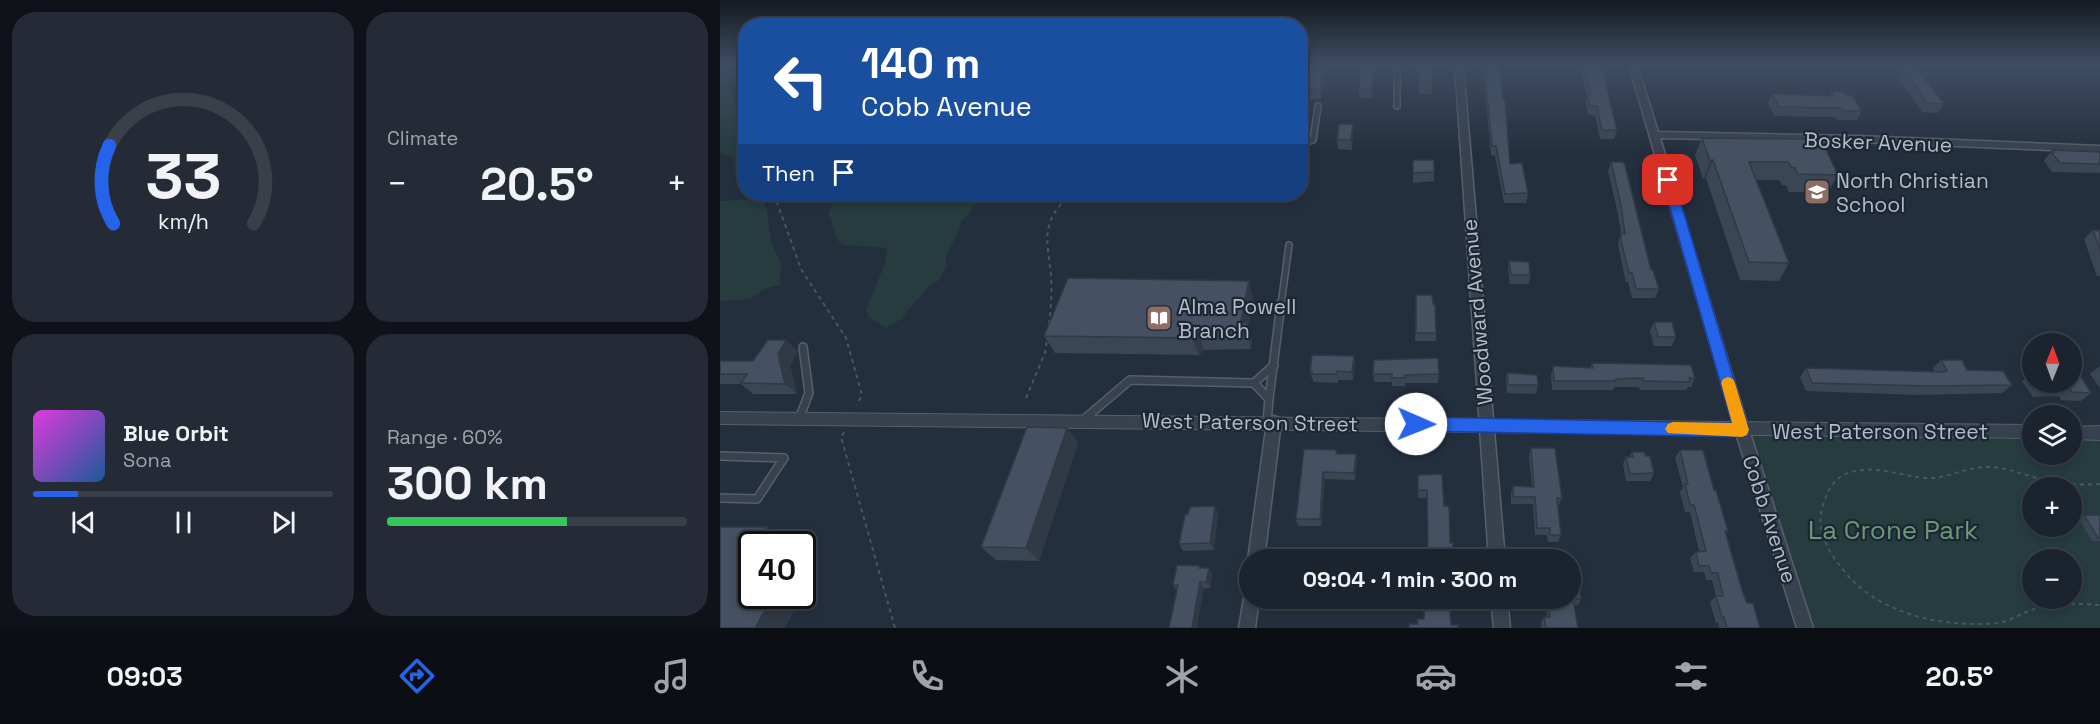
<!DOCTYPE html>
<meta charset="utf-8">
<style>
:root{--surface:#1b232e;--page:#242b36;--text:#f1f3f6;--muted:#a0a4aa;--line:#39404a;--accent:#2563eb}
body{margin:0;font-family:"Space Grotesk",sans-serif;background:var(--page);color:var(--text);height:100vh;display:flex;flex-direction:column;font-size:22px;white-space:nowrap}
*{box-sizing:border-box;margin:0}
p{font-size:20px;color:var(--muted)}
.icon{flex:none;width:33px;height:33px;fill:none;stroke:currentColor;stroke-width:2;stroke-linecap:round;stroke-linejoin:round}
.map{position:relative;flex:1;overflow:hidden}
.details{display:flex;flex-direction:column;gap:12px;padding:12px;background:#0f1319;width:720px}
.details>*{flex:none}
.banner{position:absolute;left:18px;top:18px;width:570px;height:183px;border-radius:24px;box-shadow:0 3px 9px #0003,0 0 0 2px var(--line);background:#1a4fa0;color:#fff;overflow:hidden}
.needle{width:39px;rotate:1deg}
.tools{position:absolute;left:1302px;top:333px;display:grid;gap:12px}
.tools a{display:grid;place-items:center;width:60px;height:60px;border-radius:50%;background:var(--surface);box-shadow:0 3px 9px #0003,0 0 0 2px var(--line);font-size:30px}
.speed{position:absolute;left:18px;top:531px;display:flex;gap:12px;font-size:30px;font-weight:700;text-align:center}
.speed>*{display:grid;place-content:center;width:78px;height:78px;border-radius:50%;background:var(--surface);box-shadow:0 3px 9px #0003,0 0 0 2px var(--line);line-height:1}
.speed .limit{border:3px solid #111;border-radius:9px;background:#fff;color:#111}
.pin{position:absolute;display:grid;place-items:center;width:51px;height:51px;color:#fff;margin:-26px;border-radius:12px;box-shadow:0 3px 9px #0006}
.me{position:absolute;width:66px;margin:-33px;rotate:91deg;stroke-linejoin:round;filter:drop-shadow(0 0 4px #0008)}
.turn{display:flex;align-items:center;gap:21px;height:126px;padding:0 24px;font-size:27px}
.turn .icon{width:78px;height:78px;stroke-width:2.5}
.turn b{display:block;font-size:42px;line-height:51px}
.then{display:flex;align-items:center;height:57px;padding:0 24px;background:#0003;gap:12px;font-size:22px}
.big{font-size:45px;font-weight:700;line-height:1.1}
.details .tile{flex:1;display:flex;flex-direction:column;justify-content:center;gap:9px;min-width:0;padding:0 21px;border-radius:24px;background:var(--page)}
.details .dial{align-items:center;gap:0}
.dial svg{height:156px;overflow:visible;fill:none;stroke:var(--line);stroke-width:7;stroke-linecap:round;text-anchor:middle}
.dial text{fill:var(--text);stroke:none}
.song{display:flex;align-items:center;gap:18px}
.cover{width:72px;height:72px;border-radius:9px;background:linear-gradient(135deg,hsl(300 70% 55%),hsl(210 70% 35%))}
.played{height:6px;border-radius:3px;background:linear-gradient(90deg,var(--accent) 15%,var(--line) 15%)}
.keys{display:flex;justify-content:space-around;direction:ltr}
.heat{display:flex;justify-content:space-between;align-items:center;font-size:33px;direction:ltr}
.charge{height:9px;border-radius:4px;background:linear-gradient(90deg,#34c759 60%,var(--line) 0)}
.details .tiles{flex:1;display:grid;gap:12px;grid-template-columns:repeat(2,1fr)}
.trip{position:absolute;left:519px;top:549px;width:342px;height:60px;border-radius:30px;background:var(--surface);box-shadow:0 3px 9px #0003,0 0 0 2px var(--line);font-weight:700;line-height:60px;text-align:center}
.tab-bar{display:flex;height:96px;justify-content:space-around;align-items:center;background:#0b0e12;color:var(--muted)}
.tab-bar .icon{width:42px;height:42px}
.tab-bar .selected{color:var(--accent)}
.tab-bar b{font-size:27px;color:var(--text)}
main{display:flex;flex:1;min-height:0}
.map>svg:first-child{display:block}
</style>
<main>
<section class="details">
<div class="tiles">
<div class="tile dial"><svg viewBox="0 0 100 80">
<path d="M14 69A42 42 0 1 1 86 69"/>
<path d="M14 69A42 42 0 0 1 12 29" stroke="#2563eb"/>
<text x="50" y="56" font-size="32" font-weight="700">33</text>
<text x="50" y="72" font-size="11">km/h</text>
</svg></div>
<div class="tile"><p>Climate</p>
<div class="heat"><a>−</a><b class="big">20.5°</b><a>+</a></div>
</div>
<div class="tile">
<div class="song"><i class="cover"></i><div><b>Blue Orbit</b><p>Sona</p></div></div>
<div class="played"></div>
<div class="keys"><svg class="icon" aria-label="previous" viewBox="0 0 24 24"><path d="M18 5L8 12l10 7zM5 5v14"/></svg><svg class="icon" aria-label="pause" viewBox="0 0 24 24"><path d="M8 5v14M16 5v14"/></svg><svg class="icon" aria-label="next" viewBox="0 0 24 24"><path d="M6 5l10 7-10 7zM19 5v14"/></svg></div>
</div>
<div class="tile"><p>Range · 60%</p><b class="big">300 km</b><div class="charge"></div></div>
</div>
</section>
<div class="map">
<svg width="1380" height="628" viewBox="0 0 1380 628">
<rect width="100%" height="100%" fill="#242f3e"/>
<path fill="#263c3f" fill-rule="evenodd" d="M0,65H6L9,86L25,126V179L15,175L12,157L0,153Z
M115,194H259L258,202L241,222L240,228L225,258L227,265L219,280L207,288L181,319L166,328L149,317L146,310L166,261L167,248L123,245L117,240L109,214Z
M38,199L44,202L47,211L51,242L61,263L60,285L46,288L30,299L0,301V201Z
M1022,430L1312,433V454H1352V433H1380V628H1085ZM1312,488H1352V526H1312ZM1312,560H1352V598H1312Z"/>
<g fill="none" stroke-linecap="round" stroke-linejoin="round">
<g stroke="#565f6c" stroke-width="8">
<path id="service-far1" d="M677,65V106
M580,144L593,140L598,106
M561,305L569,245"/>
</g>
<g stroke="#565f6c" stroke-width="10">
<path id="service" d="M534,383L554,365
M549,399L561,303
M79,419L89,393L83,347
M362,421L410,380L534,383L549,399L547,422
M0,456L64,458L37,499L0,498"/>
</g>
<g stroke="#565f6c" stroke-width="3">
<path id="minor" d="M735,65H743L785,560H769Z
M909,65H917L938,132L1139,136L1380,146V152L1139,142L940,138L1029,430L1093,628H1077L1015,430Z
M554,416L559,418L561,422L544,560H530V563L528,560L547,422L549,418Z
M530,591V598H539L535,628H519L525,592Z
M771,598H787L790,628H774Z"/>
</g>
<g stroke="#565f6c" stroke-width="2">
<path id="tertiary" d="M0,412L1312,425V438L0,424Z
M1380,426V440L1352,439V427Z"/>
</g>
<path stroke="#44595c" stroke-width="2" stroke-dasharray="4 4" stroke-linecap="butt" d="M17,65L26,94
M54,194L81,269L126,338L142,395L137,405
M329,324C331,308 332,292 331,276C327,238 320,222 351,194
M306,398L325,353L327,339
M124,432L121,437L175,628
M1380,484C1357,486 1335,483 1313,477C1298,473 1284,467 1269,467C1247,466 1228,479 1206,478C1180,476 1158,465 1131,472C1113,477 1106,493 1102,509C1096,532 1110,554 1124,571C1159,615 1224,628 1279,623C1292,620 1304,612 1317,608C1337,602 1359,604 1380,605"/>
<use href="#service-far1" stroke="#38414e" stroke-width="5"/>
<use href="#service" stroke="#38414e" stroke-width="7"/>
<use href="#minor" fill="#38414e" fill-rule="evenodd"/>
<use href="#tertiary" fill="#38414e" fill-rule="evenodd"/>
</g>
<path fill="#3b4654" d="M592,65H605L601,99H590L589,90Z
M655,65L652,98H639V89Z
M699,65L712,81V94H699Z
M764,65H779L790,164L808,193L806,203H784L775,156L771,155L763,70Z
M860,65H881L897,130L894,139H880L875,115H868L866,103L867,96Z
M1183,68L1224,104L1218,113L1202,112L1178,77Z
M1111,91L1126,95L1142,111L1137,120H1117L1115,117L1054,116L1048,103L1052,94L1109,96Z
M633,124V134L632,150L618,149L617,140Z
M982,138L1118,175L1108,192H1069L1066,185H1062L1059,180H1036L1069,263L1059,281L1020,280L986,178L983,179L975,155Z
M1332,150L1380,152V173L1332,172L1324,161Z
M693,160L714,172V181L693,183Z
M891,162L931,270L939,289L935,298H912L908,282H906L899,250L898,243L901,233L898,214L888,171Z
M1373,230L1380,231V276H1377L1364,239Z
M789,261L810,275L809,284H790L788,270Z
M529,281L533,299L528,326L532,341L531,349L484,350L479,355L335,353L324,336Z
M696,295L716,333V341H695Z
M934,322L956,337L952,346H934L930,331Z
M78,351L70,365L77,394H33L21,384H0V361H33Z
M634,356L635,364L633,380H618V383L593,382V379H592L590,371Z
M1221,360L1292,385L1282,393L1198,395L1086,391L1080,377L1086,368L1215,372L1213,368Z
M872,363L975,378L971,387H968L966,390H920L919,387H894L893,390H832L831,375L833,366L870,368Z
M1380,366V388L1370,374Z
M787,373L818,385L816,394L787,393L786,381Z
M1312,373V382H1352L1371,393L1361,401L1341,400L1339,396L1313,397L1302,381Z
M653,374H719L718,383H685V386H672V382H654Z
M347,428L358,443L319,561L276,560L261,547Z
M811,448L842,498L839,505H838L841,535L838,542H828L827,535H815L813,504H791V494L793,486L812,487L809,456Z
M584,449L617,454H636L637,462L635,480L605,479L601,526H578L576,519Z
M960,450L994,490L1008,531L1006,534L1023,593L1027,603L1040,628H999L998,623H996L990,602L996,596L992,580H986L984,572H974L970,558L976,552L979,551L970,512H965L960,492L963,487L955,458Z
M912,452L926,456L934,473L930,481H906L903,464L906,457H909Z
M722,474L708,547L707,498H698V475Z
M498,513L494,550L463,551L459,544Z
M1364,515H1380V541H1372L1358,518Z
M481,568H489L492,575L490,588L457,591L453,585Z
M703,598H734L733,606H730L698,624L704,619Z
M825,598L861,599L858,605H854L858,628H822L821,623L824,617H827Z"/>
<path fill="#303945" d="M603,65H605L601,99L600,89Z
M654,65H655L652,98V88Z
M633,124V134L632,150L631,140Z
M993,160L986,178L983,179L990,161Z
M529,281L533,299L528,326L532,341L531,349L526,332L521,321Z
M478,333L484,350L479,355L472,338Z
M66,340L78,351L70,365L77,394L65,384L58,354Z
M634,356L635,364L633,380L632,372Z
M347,428L358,443L319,561L306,548Z
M636,454L637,462L635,480L634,473Z
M603,472L605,479L601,526L600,519Z
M495,506L498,513L494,550L490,543Z
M47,527L69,541L67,544H37Z
M32,555V568L25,565Z
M489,568L492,575L490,588L486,582Z
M82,573L91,578L82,594Z
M480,582L484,588L477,628H472Z
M53,596H82L65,628H35Z"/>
<path fill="#455162" stroke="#303945" stroke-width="1.5" d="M592,65H603L600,89L589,90Z
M641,65H654L652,88L639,89Z
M699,65H712V81H699Z
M764,65H779L783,99H785L790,164L802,163L808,193L785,194L776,146H772Z
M864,65H881L897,130H882L877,106H870L867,94H871Z
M1183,68H1197L1224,104L1207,103Z
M1111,91L1124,92L1126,95H1132L1142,111H1122L1120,108L1059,107L1052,94L1114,96Z
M619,124H633L631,140H617Z
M982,138L1101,139L1118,175L1078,174L1075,168L1071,167L1068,162H1029L1069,263L1029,262L993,160L990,161Z
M1332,150L1380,152V164L1340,163L1331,152H1334Z
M693,160H714V172L693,173Z
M891,162H903L905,165L931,270H933L939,289H916L912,273H909L901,241V233L905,234L901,205Z
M1373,230L1380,231V250Z
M789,261L809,262L810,275H791Z
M348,278L529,281L521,321L528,324L526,332L478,333L472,338L324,336Z
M696,295H712L713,304H715L716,333H696Z
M934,322H952L956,337H938Z
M48,340H66L58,354L65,384L21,383L27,374H0V361H33Z
M592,355L634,356L632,372L617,371V374H592V371H590Z
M718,358L719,374L685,375V378H672V374H653L654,360Z
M1221,360H1242L1247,370L1283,371L1292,385L1206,386L1092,383L1086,368L1222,372L1227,371Z
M872,363L971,365L975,378H969L970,382L923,381V378L896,379V381H834L833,366L873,368Z
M1352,365H1354L1371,393L1352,392L1349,388L1323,389L1319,382H1352Z
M787,373L817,375L818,385H788Z
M307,427L347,428L306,548L261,547Z
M811,448H835L842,498H837L841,535H830V528H817L815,497H793V486L814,487Z
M584,449L617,450L616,454H636L634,473L603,472L600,519H576Z
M960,450H983L994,490H996L1008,531H1005L1009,545L1023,593L1027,603H1033L1040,628H1007L1004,617H1002L996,596H1003L998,573H991L989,566H979L976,552L986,551L974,505H970L965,484H968Z
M912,452H924L926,456H930L934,473L910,474L906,457H913Z
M722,474L724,506H729L730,543H733V560H706V547H708L707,490H698V475Z
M495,506L490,543L459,544L465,515L468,514L470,507Z
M1364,515H1380V538H1378Z
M0,527H47L37,544H32V555L25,565H32V596H53L35,628H0Z
M457,565L480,566L479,568H489L486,582H480L472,628H449L458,585H453Z
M850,579H858L861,599H853L858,628H826L824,617H830L828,598H850Z
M704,598H734V599L729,600L731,625H738V628H689V624H698L697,619H704Z"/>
<linearGradient id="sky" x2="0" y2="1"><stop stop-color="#141a22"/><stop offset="0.42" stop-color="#3f4d63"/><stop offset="1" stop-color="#3f4d63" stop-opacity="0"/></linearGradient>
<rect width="1380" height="153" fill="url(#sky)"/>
<path fill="#2563eb" stroke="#184099" stroke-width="1.5" d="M948,176L954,180L1029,430L1027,435L1022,437L696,431L690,429L688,424L690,419L696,417L1012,423L942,180Z"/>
<path fill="#f59e0b" d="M1008,377L1013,379L1015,383L1029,430L1027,435L1022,437L948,433L945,429L948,424L953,422L1012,423L1001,383L1003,379Z"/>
<defs>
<g id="school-square" transform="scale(1.35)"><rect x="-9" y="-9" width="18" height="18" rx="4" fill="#8d6e63" stroke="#1d2633"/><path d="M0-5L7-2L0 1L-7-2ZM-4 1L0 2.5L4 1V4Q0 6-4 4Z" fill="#fff"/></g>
<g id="library-square" transform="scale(1.35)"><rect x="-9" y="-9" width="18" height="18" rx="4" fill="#8d6e63" stroke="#1d2633"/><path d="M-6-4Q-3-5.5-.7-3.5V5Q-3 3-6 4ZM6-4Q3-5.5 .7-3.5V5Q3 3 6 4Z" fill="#fff"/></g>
</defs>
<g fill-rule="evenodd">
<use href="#school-square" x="1097" y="192"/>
<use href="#library-square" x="439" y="318"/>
</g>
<g text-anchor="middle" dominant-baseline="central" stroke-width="4.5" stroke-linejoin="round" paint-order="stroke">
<g font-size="21" fill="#b4bcc9" stroke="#1d2633">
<text transform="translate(1158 142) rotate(2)">Bosker Avenue</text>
<text transform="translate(757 312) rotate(-95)">Woodward Avenue</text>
<text transform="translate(530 422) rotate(1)">West Paterson Street</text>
<text x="1160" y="431">West Paterson Street</text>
<text transform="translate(1050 519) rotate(72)">Cobb Avenue</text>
</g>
<g font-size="21" fill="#b4bcc9" stroke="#1d2633" text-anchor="start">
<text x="1116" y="180">North Christian<tspan x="1116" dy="24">School</tspan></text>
<text x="458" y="306">Alma Powell<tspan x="458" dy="24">Branch</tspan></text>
</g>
<g font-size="26" fill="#6b9a76" stroke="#1d2633">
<text x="1173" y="530">La Crone Park</text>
</g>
</g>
</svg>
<div class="tools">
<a><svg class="needle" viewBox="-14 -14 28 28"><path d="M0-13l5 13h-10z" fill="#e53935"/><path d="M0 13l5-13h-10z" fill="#a0a4aa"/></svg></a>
<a><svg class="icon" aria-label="layers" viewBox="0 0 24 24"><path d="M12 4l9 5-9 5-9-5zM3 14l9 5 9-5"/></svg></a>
<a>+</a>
<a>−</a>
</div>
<div class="speed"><div class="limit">40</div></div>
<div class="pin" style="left:948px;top:180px;background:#d93025"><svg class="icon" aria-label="arrive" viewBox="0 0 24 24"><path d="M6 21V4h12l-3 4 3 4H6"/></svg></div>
<svg class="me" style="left:696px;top:424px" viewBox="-20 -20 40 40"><circle r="19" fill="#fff"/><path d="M0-13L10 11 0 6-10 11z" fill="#2563eb"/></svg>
<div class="trip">09:04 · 1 min · 300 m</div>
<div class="banner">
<div class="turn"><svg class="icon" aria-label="left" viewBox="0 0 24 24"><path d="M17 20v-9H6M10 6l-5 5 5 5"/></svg><div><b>140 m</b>Cobb Avenue</div></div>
<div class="then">Then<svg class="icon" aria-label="arrive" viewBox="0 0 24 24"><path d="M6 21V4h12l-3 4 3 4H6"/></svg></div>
</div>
</div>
</main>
<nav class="tab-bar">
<b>09:03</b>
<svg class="icon selected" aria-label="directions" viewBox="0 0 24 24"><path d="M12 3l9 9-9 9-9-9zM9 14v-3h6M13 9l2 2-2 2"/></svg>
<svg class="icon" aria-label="music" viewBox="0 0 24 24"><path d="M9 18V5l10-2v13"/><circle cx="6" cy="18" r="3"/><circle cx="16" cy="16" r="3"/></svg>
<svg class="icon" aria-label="phone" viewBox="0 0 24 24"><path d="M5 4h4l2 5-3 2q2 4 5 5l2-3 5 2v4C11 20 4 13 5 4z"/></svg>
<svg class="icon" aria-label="climate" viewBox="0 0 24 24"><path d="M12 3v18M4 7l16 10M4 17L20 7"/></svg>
<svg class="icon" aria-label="car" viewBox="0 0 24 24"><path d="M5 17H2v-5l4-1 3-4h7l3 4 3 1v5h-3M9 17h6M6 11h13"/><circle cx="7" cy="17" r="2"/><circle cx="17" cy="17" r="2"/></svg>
<svg class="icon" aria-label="filters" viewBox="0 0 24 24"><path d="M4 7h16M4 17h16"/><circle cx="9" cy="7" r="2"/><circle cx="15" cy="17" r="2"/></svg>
<b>20.5°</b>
</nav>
